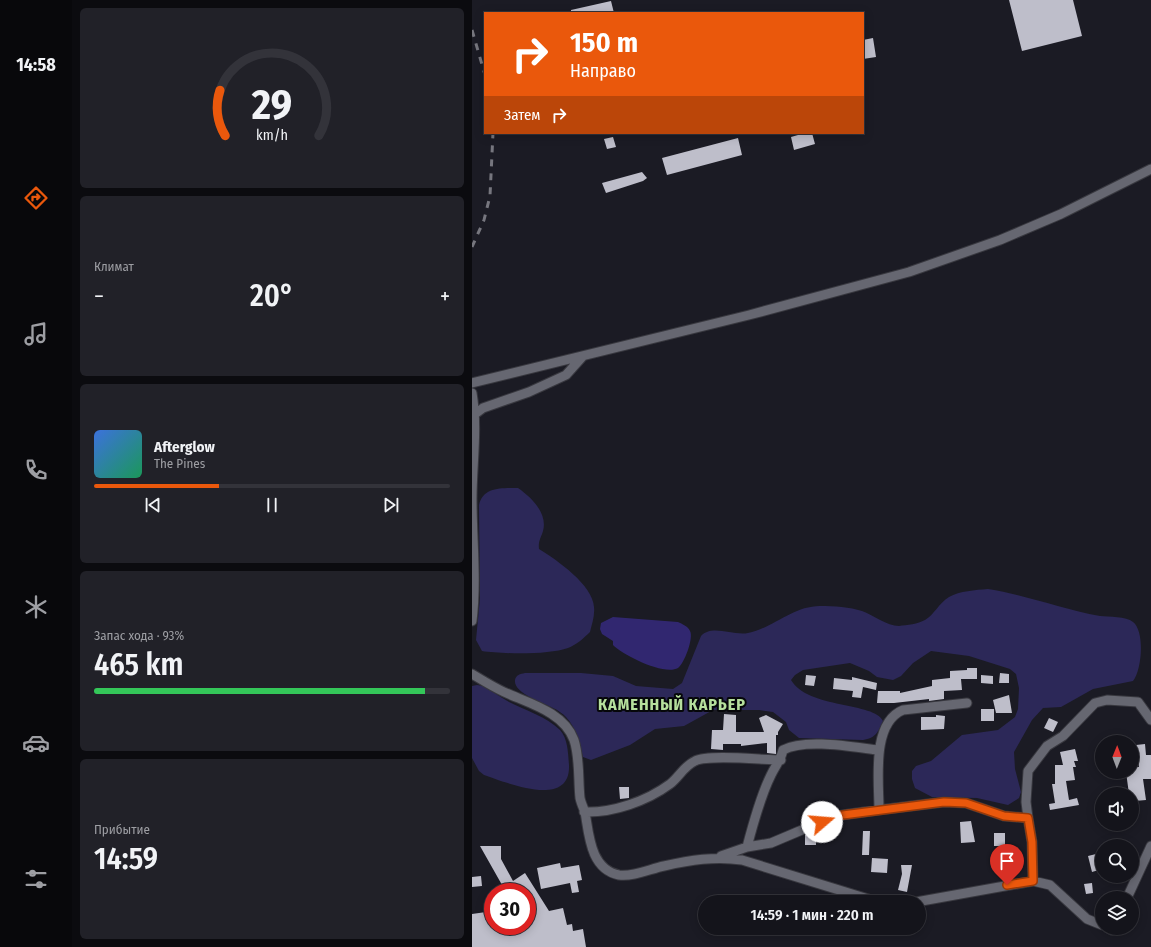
<!DOCTYPE html>
<html lang="ru">
<meta charset="utf-8">
<style>
:root{--surface:#14141b;--page:#212128;--text:#f1f3f6;--muted:#9d9ea3;--line:#33333a;--accent:#ea580c}
body{margin:0;font-family:"Fira Sans Condensed",sans-serif;background:var(--page);color:var(--text);height:100vh;display:flex;flex-direction:column;font-size:15px;white-space:nowrap}
*{box-sizing:border-box;margin:0}
p{font-size:13px;color:var(--muted)}
.icon{flex:none;width:22px;height:22px;fill:none;stroke:currentColor;stroke-width:2;stroke-linecap:round;stroke-linejoin:round}
.map{position:relative;flex:1;overflow:hidden}
.drawer{display:flex;flex-direction:column;gap:8px;padding:8px;background:#0b0b0f;width:400px}
.drawer>*{flex:none}
.banner{position:absolute;left:12px;top:12px;width:380px;height:122px;border-radius:0px;box-shadow:0 2px 10px #0003,0 0 0 1px var(--line);background:#ea580c;color:#fff;overflow:hidden}
.needle{width:26px;rotate:1deg}
.buttons{position:absolute;left:623px;top:735px;display:grid;gap:8px}
.buttons a{display:grid;place-items:center;width:44px;height:44px;border-radius:50%;background:var(--surface);box-shadow:0 2px 10px #0003,0 0 0 1px var(--line);font-size:20px}
.speed{position:absolute;left:12px;top:883px;display:flex;gap:8px;font-size:20px;font-weight:700;text-align:center}
.speed>*{display:grid;place-content:center;width:52px;height:52px;border-radius:50%;background:var(--surface);box-shadow:0 2px 10px #0003,0 0 0 1px var(--line);line-height:1}
.speed .limit{border:6px solid #d22;background:#fff;color:#111}
.pin{position:absolute;display:grid;place-items:center;width:34px;height:34px;color:#fff;margin:-41px -17px;border-radius:50% 50% 50% 0;rotate:-45deg;box-shadow:0 0 4px #0007}
.pin .icon{rotate:45deg}
.me{position:absolute;width:44px;margin:-22px;rotate:72deg;stroke-linejoin:round;filter:drop-shadow(0 0 3px #0008)}
.turn{display:flex;align-items:center;gap:14px;height:84px;padding:0 20px;font-size:18px}
.turn .icon{width:52px;height:52px;stroke-width:2.5}
.turn b{display:block;font-size:28px;line-height:34px}
.then{display:flex;align-items:center;height:38px;padding:0 20px;background:#0003;gap:8px;font-size:15px}
.big{font-size:30px;font-weight:600;line-height:1.1}
.drawer .card{flex:1;display:flex;flex-direction:column;justify-content:center;gap:6px;min-width:0;padding:0 14px;border-radius:6px;background:var(--page)}
.drawer .dial{align-items:center;gap:0}
.dial svg{height:104px;overflow:visible;fill:none;stroke:var(--line);stroke-width:7;stroke-linecap:round;text-anchor:middle}
.dial text{fill:var(--text);stroke:none}
.song{display:flex;align-items:center;gap:12px}
.cover{width:48px;height:48px;border-radius:6px;background:linear-gradient(135deg,hsl(220 70% 55%),hsl(150 70% 35%))}
.played{height:4px;border-radius:2px;background:linear-gradient(90deg,var(--accent) 35%,var(--line) 35%)}
.keys{display:flex;justify-content:space-around;direction:ltr}
.heat{display:flex;justify-content:space-between;align-items:center;font-size:22px;direction:ltr}
.charge{height:6px;border-radius:3px;background:linear-gradient(90deg,#34c759 93%,var(--line) 0)}
.trip{position:absolute;left:226px;top:895px;width:228px;height:40px;border-radius:20px;background:var(--surface);box-shadow:0 2px 10px #0003,0 0 0 1px var(--line);font-weight:600;line-height:40px;text-align:center}
main{display:flex;flex:1;min-height:0}
.menu{display:flex;flex-direction:column;width:72px;justify-content:space-around;align-items:center;background:#08080b;color:var(--muted)}
.menu .icon{width:28px;height:28px}
.menu .selected{color:var(--accent)}
.menu b{font-size:18px;color:var(--text)}
.map>svg:first-child{display:block}
</style>
<main>
<nav class="menu">
<b>14:58</b>
<svg class="icon selected" aria-label="directions" viewBox="0 0 24 24"><path d="M12 3l9 9-9 9-9-9zM9 14v-3h6M13 9l2 2-2 2"/></svg>
<svg class="icon" aria-label="music" viewBox="0 0 24 24"><path d="M9 18V5l10-2v13"/><circle cx="6" cy="18" r="3"/><circle cx="16" cy="16" r="3"/></svg>
<svg class="icon" aria-label="phone" viewBox="0 0 24 24"><path d="M5 4h4l2 5-3 2q2 4 5 5l2-3 5 2v4C11 20 4 13 5 4z"/></svg>
<svg class="icon" aria-label="climate" viewBox="0 0 24 24"><path d="M12 3v18M4 7l16 10M4 17L20 7"/></svg>
<svg class="icon" aria-label="car" viewBox="0 0 24 24"><path d="M5 17H2v-5l4-1 3-4h7l3 4 3 1v5h-3M9 17h6M6 11h13"/><circle cx="7" cy="17" r="2"/><circle cx="17" cy="17" r="2"/></svg>
<svg class="icon" aria-label="filters" viewBox="0 0 24 24"><path d="M4 7h16M4 17h16"/><circle cx="9" cy="7" r="2"/><circle cx="15" cy="17" r="2"/></svg>
</nav>
<section class="drawer">
<div class="card dial"><svg viewBox="0 0 100 80">
<path d="M14 69A42 42 0 1 1 86 69"/>
<path d="M14 69A42 42 0 0 1 10 34" stroke="#ea580c"/>
<text x="50" y="56" font-size="32" font-weight="700">29</text>
<text x="50" y="72" font-size="11">km/h</text>
</svg></div>
<div class="card"><p>Климат</p>
<div class="heat"><a>−</a><b class="big">20°</b><a>+</a></div>
</div>
<div class="card">
<div class="song"><i class="cover"></i><div><b>Afterglow</b><p>The Pines</p></div></div>
<div class="played"></div>
<div class="keys"><svg class="icon" aria-label="previous" viewBox="0 0 24 24"><path d="M18 5L8 12l10 7zM5 5v14"/></svg><svg class="icon" aria-label="pause" viewBox="0 0 24 24"><path d="M8 5v14M16 5v14"/></svg><svg class="icon" aria-label="next" viewBox="0 0 24 24"><path d="M6 5l10 7-10 7zM19 5v14"/></svg></div>
</div>
<div class="card"><p>Запас хода · 93%</p><b class="big">465 km</b><div class="charge"></div></div>
<div class="card"><p>Прибытие</p><b class="big">14:59</b></div>
</section>
<div class="map">
<svg width="679" height="947" viewBox="0 0 679 947">
<rect width="100%" height="100%" fill="#1b1b24"/>
<path fill="#2c2858" d="M46,488C59,497 76,513 71,531C69,538 66,541 67,549C85,560 121,585 122,607C123,615 120,624 118,632C112,638 104,645 96,648C77,655 30,654 10,651L4,640L8,598L7,505C11,487 29,488 46,488Z
M516,589C554,595 590,609 628,616C637,617 654,616 661,622C673,631 670,670 661,681L621,689L589,707L571,708L560,720L542,752L543,769L549,792L547,798L536,805L505,798L460,797L443,788L440,779V771L444,766L459,761L490,735L526,730L543,717L546,709L547,688L544,674L538,669L497,656L459,651L441,663L429,676L421,680L405,677L397,671L378,663L331,670L323,675L319,680C336,709 403,702 411,721C406,732 404,738 391,740L327,738L317,730L314,722L301,712L287,710H241L212,726L183,729L158,745L119,760L111,757C107,742 105,729 94,717C91,714 86,710 81,708C72,703 41,693 43,680C44,675 48,674 53,673H109L141,676L164,686L201,689L210,683L229,636C240,624 261,636 276,633C301,628 321,606 348,606C362,606 378,607 390,611C401,615 415,626 427,626C435,625 446,624 453,620C462,615 467,603 477,597C488,591 503,590 516,589Z
M5,685L11,686C20,691 28,697 37,702C53,710 75,717 88,730C96,739 96,753 97,765C99,810 33,782 12,775L7,771L0,758V686Z"/>
<path fill="#312770" d="M141,617L206,622C210,624 216,626 218,631C222,638 212,664 206,668C192,676 151,655 141,645V641L130,634L128,629L129,623Z"/>
<path fill="#bebeca" d="M537,0H601L610,36L550,51Z
M139,1L142,13H99V10Z
M401,38L404,57L391,59V40Z
M333,133H340L343,144L322,150L319,137Z
M141,137L144,147L135,149L132,139Z
M266,138L270,155L195,175L190,158Z
M170,172L175,178L171,181L134,193L130,183Z
M495,668H505V679H489L490,690L472,691V699L457,701V699L422,703H405L406,691H428V693L460,686V680L478,678V671L495,670Z
M528,673L537,674V683H527Z
M334,675L344,676L342,686L333,685Z
M509,675L521,676V684L509,683Z
M380,677L405,683L404,690L391,687L389,698L380,697L381,691L361,689L362,678L380,680Z
M537,695L540,713H524L521,700Z
M509,709H522V721H509Z
M252,714L264,715V732H292L287,718L294,715L311,724L306,732V735H304V754L295,753V743L269,746V744H251V750L239,749L240,730H251Z
M464,715L473,716L472,729L449,730V717H464Z
M577,718L586,722L581,732L572,728Z
M673,744L674,755H679V779H671L674,800L663,801L662,795L657,794L654,772H660V767H667L664,745Z
M603,749L606,761H602L604,767H601L603,780L594,781L597,800L605,798L607,805L578,810L577,804L583,803L580,784H583V765H591L588,752Z
M147,787H157V798L148,799Z
M499,821L503,842L489,843L488,822Z
M391,831H398L397,855H390Z
M522,833H533V846H522Z
M336,834H344V845H333V835Z
M8,846H29V859L41,881L53,873L77,911L91,908L95,925L100,924L101,931L111,929L114,947H0V914L21,911V926H55V892H34Z
M628,853L630,869L620,872L616,856Z
M400,858L416,859L415,873L399,872Z
M88,863L89,868L107,865L110,880L105,881L107,892L100,893L98,883L69,889L65,868Z
M429,865H440L435,892L426,890L430,874Z
M9,876L10,886L0,887V877Z
M620,883L621,893L614,894L612,884Z"/>
<g fill="none" stroke-linecap="round" stroke-linejoin="round">
<g stroke="#38383f" stroke-width="11">
<path id="minor" d="M0,383L277,315L437,272L528,240L589,214L679,169
M0,393C6,428 0,464 0,499C0,540 5,580 0,621
M3,414L11,408L57,392L94,375L111,356
M0,674C10,680 21,687 32,692C56,703 92,712 102,740C108,758 106,780 108,798C109,803 111,807 113,812C117,834 118,869 147,875C161,877 178,869 192,866C218,860 243,856 270,860L406,902
M407,810C407,781 399,723 431,710L495,703
M112,812C141,813 175,801 198,784C207,777 212,766 223,761C237,754 290,760 309,760
M556,818L554,802L556,771L575,746L591,736L623,703L635,700L666,702L679,720
M275,847C281,824 289,795 299,775C303,766 309,760 311,750C333,738 381,747 406,750
M249,856L275,847L299,843L363,816L407,810L472,802L494,803L532,816L556,818L560,842L561,881
M655,898L679,846
M444,902L561,881L578,885L615,919L630,925
M636,928L640,930L641,928"/>
</g>
<use href="#minor" stroke="#666771" stroke-width="9"/>
<path stroke="#76767e" stroke-width="3" stroke-dasharray="7 7" stroke-linecap="butt" d="M0,30L13,75
M0,247L12,220L18,196L21,133"/>
</g>
<g fill="none" stroke-linecap="round" stroke-linejoin="round">
<g stroke="#983908" stroke-width="10">
<path id="route" d="M350,822L363,816L472,802L494,803L532,816L556,818L560,842L561,881L535,885"/>
</g>
<use href="#route" stroke="#ea580c" stroke-width="7"/>
</g>
<g text-anchor="middle" dominant-baseline="central" stroke-width="4" stroke-linejoin="round" paint-order="stroke">
<g font-size="16" font-weight="bold" letter-spacing="1" fill="#b6e09d" stroke="#06070a">
<text x="200" y="704">КАМЕННЫЙ КАРЬЕР</text>
</g>
</g>
</svg>
<div class="buttons">
<a><svg class="needle" viewBox="-14 -14 28 28"><path d="M0-13l5 13h-10z" fill="#e53935"/><path d="M0 13l5-13h-10z" fill="#9d9ea3"/></svg></a>
<a><svg class="icon" aria-label="sound" viewBox="0 0 24 24"><path d="M4 9h4l5-4v14l-5-4H4zM17 9q2 3 0 6"/></svg></a>
<a><svg class="icon" aria-label="search" viewBox="0 0 24 24"><circle cx="10" cy="10" r="6"/><path d="M15 15l6 6"/></svg></a>
<a><svg class="icon" aria-label="layers" viewBox="0 0 24 24"><path d="M12 4l9 5-9 5-9-5zM3 14l9 5 9-5"/></svg></a>
</div>
<div class="speed"><div class="limit">30</div></div>
<div class="pin" style="left:535px;top:885px;background:#d93025"><svg class="icon" aria-label="arrive" viewBox="0 0 24 24"><path d="M6 21V4h12l-3 4 3 4H6"/></svg></div>
<svg class="me" style="left:350px;top:822px" viewBox="-20 -20 40 40"><circle r="19" fill="#fff"/><path d="M0-13L10 11 0 6-10 11z" fill="#ea580c"/></svg>
<div class="trip">14:59 · 1 мин · 220 m</div>
<div class="banner">
<div class="turn"><svg class="icon" aria-label="right" viewBox="0 0 24 24"><path d="M7 20v-9h11M14 6l5 5-5 5"/></svg><div><b>150 m</b>Направо</div></div>
<div class="then">Затем<svg class="icon" aria-label="right" viewBox="0 0 24 24"><path d="M7 20v-9h11M14 6l5 5-5 5"/></svg></div>
</div>
</div>
</main>
